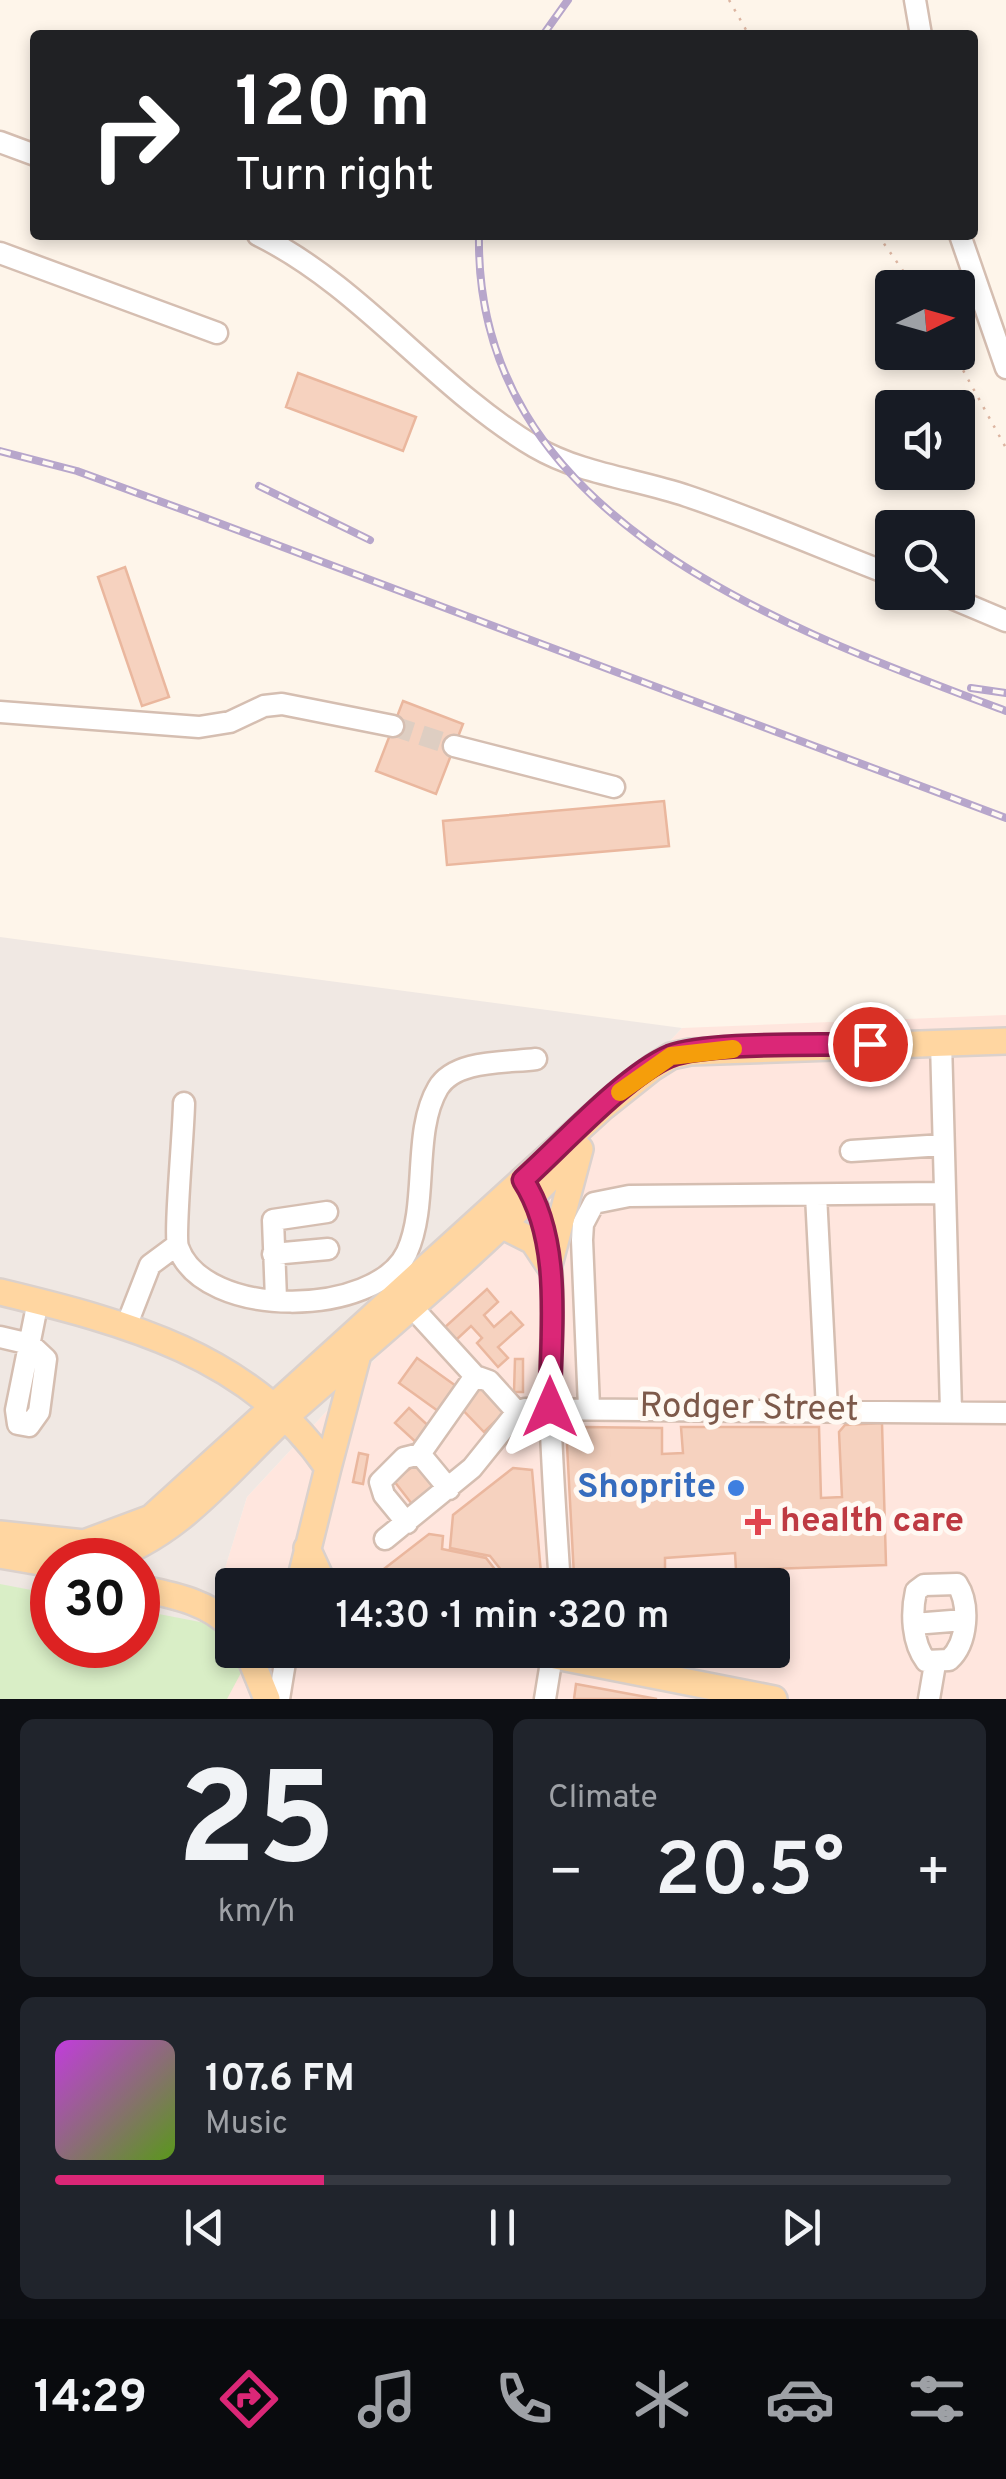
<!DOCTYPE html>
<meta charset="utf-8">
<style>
:root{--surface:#171b24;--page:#20242c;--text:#f1f3f6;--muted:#9ea1a6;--line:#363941;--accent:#db2777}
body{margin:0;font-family:Overpass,sans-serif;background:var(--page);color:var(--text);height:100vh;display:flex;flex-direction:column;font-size:38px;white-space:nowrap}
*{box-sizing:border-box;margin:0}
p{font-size:32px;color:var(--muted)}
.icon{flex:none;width:55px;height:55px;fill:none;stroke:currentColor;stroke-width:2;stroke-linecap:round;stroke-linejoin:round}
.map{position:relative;height:1699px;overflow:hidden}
.sheet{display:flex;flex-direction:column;gap:20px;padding:20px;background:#0d0f14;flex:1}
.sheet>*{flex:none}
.top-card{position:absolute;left:30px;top:30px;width:948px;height:210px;border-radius:10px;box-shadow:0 5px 15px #0003;background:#202124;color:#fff;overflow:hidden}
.needle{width:65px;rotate:85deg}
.fabs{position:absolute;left:875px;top:270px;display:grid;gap:20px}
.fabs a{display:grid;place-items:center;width:100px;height:100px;border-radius:10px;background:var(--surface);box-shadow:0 5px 15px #0003;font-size:50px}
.speed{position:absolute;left:30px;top:1538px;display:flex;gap:20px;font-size:50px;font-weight:700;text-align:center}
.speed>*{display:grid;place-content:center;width:130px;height:130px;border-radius:50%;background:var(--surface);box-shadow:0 5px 15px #0003;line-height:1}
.speed .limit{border:15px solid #d22;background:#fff;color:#111}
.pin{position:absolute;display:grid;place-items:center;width:85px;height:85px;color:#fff;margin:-42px;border:5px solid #fff;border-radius:50%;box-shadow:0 2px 10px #0007}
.me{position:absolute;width:110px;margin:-55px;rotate:0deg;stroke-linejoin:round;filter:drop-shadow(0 0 8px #0008)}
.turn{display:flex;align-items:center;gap:35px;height:210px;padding:0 40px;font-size:45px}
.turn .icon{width:130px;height:130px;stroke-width:2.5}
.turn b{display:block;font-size:70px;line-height:85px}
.big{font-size:75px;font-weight:600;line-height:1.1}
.sheet .widget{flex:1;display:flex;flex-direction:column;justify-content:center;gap:15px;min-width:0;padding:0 35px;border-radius:15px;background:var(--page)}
.sheet .dial{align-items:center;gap:0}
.dial b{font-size:130px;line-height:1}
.song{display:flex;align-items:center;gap:30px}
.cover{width:120px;height:120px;border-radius:15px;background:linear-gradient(135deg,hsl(290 70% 55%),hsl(90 70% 35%))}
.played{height:10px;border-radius:5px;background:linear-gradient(90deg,var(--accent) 30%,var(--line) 30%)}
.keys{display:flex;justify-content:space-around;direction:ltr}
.heat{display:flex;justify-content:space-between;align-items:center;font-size:55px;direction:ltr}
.sheet .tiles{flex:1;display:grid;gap:20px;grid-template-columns:1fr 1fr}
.widget:last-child{grid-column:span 2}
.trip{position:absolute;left:215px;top:1568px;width:575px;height:100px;border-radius:10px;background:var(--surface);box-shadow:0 5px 15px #0003;font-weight:600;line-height:100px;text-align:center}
.tabs{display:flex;height:160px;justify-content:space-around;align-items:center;background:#090b0e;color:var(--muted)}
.tabs .icon{width:70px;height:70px}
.tabs .selected{color:var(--accent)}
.tabs b{font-size:45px;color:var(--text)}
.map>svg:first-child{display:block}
</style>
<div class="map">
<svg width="1006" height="1699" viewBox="0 0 1006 1699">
<rect width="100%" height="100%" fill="#fef5ea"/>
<path fill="#ffe6de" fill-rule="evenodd" d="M1006,1015V1699H178L198,1655L247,1497L682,1028ZM232,1585H772V1650H232Z"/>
<path fill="#f0e8e3" d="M0,937L682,1028L247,1497L198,1656L138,1642V1560H52V1623L0,1611Z"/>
<path fill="#d9eec6" d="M0,1584L52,1594V1645H138V1610L226,1627L232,1635V1650H243L242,1671L227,1699H0Z"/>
<path fill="#f6d2bf" stroke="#eab79e" stroke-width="2.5" d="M298,373L416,417L403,451L286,407Z
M125,567L169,697L142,706L98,577Z
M403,701L463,724L436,794L376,771Z
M664,801L669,846L447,865L443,821Z
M487,1289L498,1302L484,1315L494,1327L511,1312L523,1325L498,1347L508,1358L498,1367L477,1343L482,1338L471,1326L456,1340L444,1328Z
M417,1358L456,1386L438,1411L399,1383Z
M515,1359H523V1392H514Z
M482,1385L506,1411L484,1432L459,1406Z
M409,1408L433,1430L419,1445L395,1423Z
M882,1423L886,1565L736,1570L735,1553L665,1558V1572L574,1576L567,1445L583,1427L662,1428V1454L683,1453L681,1427H819L821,1498L842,1497L839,1432L845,1425Z
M359,1453L368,1455L363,1484L353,1482Z
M417,1463L442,1495L419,1513L394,1481Z
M513,1468L532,1470L542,1585H513L490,1556L450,1548L453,1515Z
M429,1534L443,1536L442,1549L486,1558L507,1585H370L371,1579Z
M576,1684L657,1699H574Z"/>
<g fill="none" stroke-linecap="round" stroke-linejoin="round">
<path stroke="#decec2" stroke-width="20" stroke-dasharray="20 10" stroke-linecap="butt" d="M393,726L454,746"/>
<g stroke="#d5beb1" stroke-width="25">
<path id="minor" d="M915,0L921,35
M0,142L35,155
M258,235C363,287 434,387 535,447C581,474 637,479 687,496C756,519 824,549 892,575
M960,235L1006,368
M0,253L217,333
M937,592L1006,621
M0,712L199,727L230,722L264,706L282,704L393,726
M454,746L614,787
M941,1042L951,1411
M184,1103C184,1127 174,1234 178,1247C203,1320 376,1318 407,1252C429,1203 412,1132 438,1088C455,1059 507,1063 536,1059
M851,1151L943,1145
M527,1186C566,1246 548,1339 550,1407C552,1466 556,1526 560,1585
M816,1195L827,1409
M273,1254L328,1249
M276,1299L273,1220L327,1212
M411,1306L475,1376L489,1381L517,1412
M127,1324L150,1265L177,1245
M0,1337L30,1344L46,1359L39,1412L29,1426L18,1424L16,1410L38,1301
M589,1407L582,1240L583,1224L594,1203L629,1196L944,1193
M420,1454L449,1489
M407,1523L384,1495L380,1482L404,1458L420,1454L475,1376
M385,1539L472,1468L517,1412L525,1409L1006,1413
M957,1584C970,1604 968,1643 949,1660L926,1661C912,1643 911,1613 916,1591L924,1585Z
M914,1624L964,1620
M669,1680L671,1650
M279,1699L287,1650
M545,1699L553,1650
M929,1699L935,1664"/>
</g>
<g stroke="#dbd1cc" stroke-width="30">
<path id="major" d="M503,1226L533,1241L549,1265
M549,1265L580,1149
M0,1292C124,1322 252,1355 328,1468L299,1585
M328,1468L357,1358
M0,1534L84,1543L151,1518L603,1107L652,1068L671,1056L690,1052L1006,1041
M307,1548L324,1585
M0,1555L52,1564
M102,1560C182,1537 233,1464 292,1411C387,1327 486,1247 573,1154
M138,1588C171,1595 208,1601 232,1627
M247,1650L267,1699
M525,1650L774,1699"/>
</g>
<path stroke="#dcb5a1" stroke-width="2.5" stroke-dasharray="2.5 8" stroke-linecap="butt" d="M729,0L749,35
M878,235L915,288
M953,352L1006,448"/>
<use href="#minor" stroke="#fff" stroke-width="20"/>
<use href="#major" stroke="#ffd6a1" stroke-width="25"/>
<g stroke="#b7a6cb" stroke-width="8">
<path id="rail" d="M543,35L568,0
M479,235C474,520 785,628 1006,711
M0,451L77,471L192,513L1006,818
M259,486L370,540
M971,688L1006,693"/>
</g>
<use href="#rail" stroke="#fff9f3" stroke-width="4" stroke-dasharray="11" stroke-linecap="butt"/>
</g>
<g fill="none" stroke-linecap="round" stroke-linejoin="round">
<g stroke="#8e194d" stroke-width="25">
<path id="route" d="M550,1407C550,1335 564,1243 523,1180C561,1146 625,1075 670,1056C708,1041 824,1046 870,1044"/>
</g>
<use href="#route" stroke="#db2777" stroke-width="18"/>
<path stroke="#f59e0b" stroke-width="18" d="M620,1092L671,1056L733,1049"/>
</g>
<circle fill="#3f7fe0" stroke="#fff9f3" stroke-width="4" cx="736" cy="1488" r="10"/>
<path fill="#e0444e" stroke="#fff9f3" stroke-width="4" d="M753 1507h10v10h10v10h-10v10h-10v-10h-10v-10h10z"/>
<g text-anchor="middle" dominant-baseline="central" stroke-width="10" stroke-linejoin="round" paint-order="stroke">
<g font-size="35" fill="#7d594a" stroke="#fff9f3">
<text transform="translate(749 1409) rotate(1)">Rodger Street</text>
</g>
<g font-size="35" font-weight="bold" fill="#366cbe" stroke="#fff9f3" text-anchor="end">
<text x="716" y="1488">Shoprite</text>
</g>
<g font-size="35" font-weight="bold" fill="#be3a42" stroke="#fff9f3" text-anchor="start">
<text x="780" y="1522">health care</text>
</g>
</g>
</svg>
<div class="fabs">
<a><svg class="needle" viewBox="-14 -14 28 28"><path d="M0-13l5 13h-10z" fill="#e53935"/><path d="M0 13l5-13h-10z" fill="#9ea1a6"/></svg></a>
<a><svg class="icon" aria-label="sound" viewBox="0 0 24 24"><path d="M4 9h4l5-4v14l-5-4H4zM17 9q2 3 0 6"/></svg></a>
<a><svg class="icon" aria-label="search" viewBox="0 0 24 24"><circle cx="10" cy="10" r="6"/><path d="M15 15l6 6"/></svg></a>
</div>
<div class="speed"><div class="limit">30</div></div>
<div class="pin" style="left:870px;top:1044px;background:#d93025"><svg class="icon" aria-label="arrive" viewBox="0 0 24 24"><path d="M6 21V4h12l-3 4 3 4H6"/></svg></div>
<svg class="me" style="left:550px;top:1407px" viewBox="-20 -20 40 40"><path d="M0-17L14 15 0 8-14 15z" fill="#db2777" stroke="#fff" stroke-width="4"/></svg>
<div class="trip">14:30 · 1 min · 320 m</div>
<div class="top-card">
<div class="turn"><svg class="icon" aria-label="right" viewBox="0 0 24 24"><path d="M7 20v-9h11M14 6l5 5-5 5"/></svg><div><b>120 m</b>Turn right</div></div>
</div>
</div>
<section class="sheet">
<div class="tiles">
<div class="widget dial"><b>25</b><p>km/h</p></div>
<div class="widget"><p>Climate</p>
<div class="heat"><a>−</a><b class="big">20.5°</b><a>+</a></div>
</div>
<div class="widget">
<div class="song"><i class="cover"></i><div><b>107.6 FM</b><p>Music</p></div></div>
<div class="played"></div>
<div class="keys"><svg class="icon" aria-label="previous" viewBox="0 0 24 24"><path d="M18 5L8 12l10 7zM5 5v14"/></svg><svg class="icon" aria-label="pause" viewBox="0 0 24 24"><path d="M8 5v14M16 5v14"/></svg><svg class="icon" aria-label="next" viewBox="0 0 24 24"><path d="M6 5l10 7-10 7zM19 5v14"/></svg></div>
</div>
</div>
</section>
<nav class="tabs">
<b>14:29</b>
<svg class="icon selected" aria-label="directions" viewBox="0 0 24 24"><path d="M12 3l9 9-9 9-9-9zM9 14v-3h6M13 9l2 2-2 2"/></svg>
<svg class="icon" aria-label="music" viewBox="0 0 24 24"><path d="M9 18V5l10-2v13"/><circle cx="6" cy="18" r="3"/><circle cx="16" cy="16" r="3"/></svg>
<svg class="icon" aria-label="phone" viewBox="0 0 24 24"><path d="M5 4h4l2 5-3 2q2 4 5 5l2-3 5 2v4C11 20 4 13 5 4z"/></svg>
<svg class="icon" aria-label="climate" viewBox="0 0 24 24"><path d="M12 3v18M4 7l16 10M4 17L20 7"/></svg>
<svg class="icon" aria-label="car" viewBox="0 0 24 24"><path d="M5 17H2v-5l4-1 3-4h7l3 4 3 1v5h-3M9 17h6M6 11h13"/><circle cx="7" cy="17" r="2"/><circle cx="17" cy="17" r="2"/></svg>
<svg class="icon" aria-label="filters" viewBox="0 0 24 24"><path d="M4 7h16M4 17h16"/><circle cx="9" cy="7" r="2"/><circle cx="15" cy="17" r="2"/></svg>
</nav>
